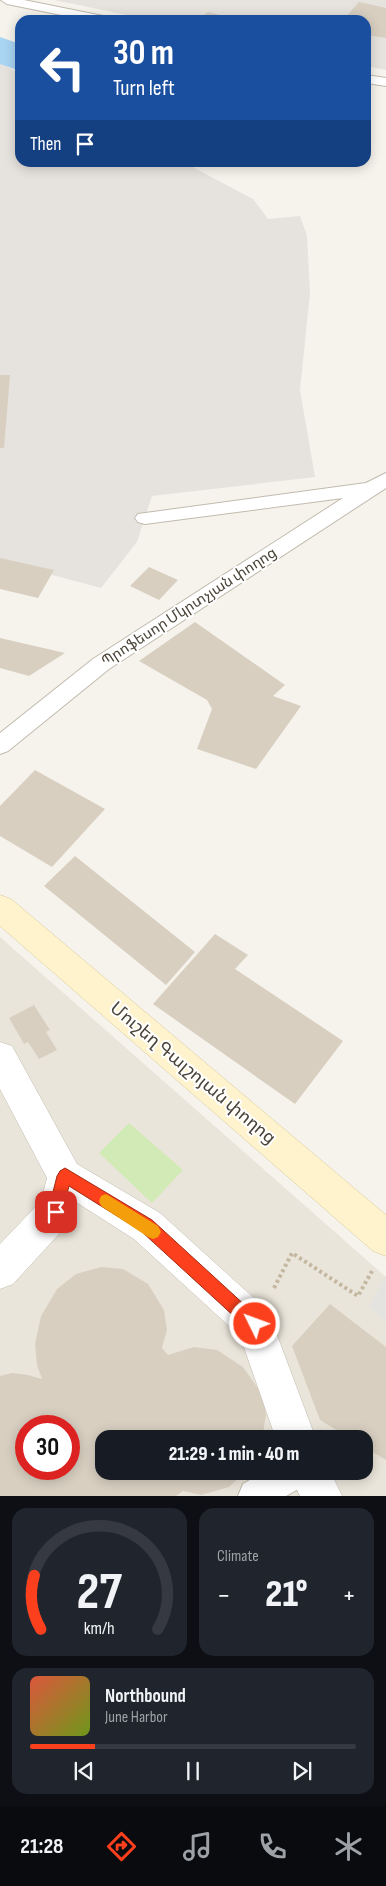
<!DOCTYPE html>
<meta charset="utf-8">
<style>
:root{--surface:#171b24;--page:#20242c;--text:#f1f3f6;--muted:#9ea1a6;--line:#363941;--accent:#fc3f1d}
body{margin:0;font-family:"Sofia Sans Condensed","Noto Sans Armenian",sans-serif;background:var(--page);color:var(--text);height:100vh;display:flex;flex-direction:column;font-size:19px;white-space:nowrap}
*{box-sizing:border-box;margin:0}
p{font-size:16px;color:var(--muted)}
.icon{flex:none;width:28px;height:28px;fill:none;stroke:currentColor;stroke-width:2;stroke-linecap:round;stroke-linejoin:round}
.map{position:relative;height:1496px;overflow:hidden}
.sheet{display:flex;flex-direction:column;gap:12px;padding:12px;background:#0d0f14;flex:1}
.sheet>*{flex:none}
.guide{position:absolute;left:15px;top:15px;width:356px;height:152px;border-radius:15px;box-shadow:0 2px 12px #0003;background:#1a4fa0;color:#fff;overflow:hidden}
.speed{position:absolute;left:15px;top:1415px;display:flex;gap:10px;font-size:25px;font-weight:700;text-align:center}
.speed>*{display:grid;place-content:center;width:65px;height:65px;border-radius:50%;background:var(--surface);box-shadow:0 2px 12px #0003;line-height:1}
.speed .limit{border:8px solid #d22;background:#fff;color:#111}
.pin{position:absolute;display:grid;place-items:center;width:42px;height:42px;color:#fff;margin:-21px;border-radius:10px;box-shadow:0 2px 8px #0006}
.me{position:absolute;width:55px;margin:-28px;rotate:312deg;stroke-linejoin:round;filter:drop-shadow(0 0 4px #0008)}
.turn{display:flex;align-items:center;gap:18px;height:105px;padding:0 15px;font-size:22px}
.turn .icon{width:65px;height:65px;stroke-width:2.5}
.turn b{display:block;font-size:35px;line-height:42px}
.then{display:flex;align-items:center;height:48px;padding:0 15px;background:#0003;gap:10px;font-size:19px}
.big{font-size:38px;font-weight:800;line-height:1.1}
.sheet .widget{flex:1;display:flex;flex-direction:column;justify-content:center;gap:8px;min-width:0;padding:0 18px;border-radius:15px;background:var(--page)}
.sheet .dial{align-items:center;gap:0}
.dial svg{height:130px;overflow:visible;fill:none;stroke:var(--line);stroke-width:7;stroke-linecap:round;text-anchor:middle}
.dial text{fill:var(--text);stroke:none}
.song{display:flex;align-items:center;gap:15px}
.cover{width:60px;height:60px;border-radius:8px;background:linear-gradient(135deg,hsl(10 70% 55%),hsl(80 70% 35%))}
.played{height:5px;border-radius:2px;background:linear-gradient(90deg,var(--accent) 20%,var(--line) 20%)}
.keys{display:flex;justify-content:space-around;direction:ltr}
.heat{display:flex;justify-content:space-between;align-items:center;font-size:28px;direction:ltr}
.sheet .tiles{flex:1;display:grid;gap:12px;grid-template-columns:1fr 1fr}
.widget:last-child{grid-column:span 2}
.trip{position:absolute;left:95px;top:1430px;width:278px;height:50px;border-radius:15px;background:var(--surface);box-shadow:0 2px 12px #0003;font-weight:800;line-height:50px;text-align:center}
.dock{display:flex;height:80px;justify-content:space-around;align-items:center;background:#090b0e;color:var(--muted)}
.dock .icon{width:35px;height:35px}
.dock .active{color:var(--accent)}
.dock b{font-size:22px;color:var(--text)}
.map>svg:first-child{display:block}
</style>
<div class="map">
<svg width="386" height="1496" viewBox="0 0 386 1496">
<rect width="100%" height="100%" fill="#f6f3ec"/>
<path fill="#eae5da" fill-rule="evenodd" d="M0,937L386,1277V1496H0ZM26,1426H69V1469H26ZM104,1439H364V1471H104Z"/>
<path fill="#e6e2dd" d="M54,0H386V70L366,66V20H151Z
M0,63L20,74V162L185,163L253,199L268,219L300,216L307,236L310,293L300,390L315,477L152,496L137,542L101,588L0,561Z"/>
<path fill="#d2eab5" d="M129,1123L183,1170L152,1203L99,1153Z"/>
<path fill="#e5e3e0" d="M385,1277H386V1323L369,1307Z"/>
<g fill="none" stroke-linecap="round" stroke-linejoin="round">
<path fill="#a9d4f2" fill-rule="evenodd" d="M0,37L20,44V71L0,64Z"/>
</g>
<path fill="#d8cfc1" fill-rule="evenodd" d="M359,2L386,8V38L366,35V20H343Z
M208,12L237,19V20L198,19Z
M0,375H10L4,448H0Z
M0,558L54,570L38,598L0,589Z
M149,567L178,580L159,600L130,586Z
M195,622L285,685L273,696L301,706L256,769L197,749L212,709L207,700L139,661Z
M0,638L65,653L29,676L0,668Z
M35,770L105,809L52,867L0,836V806Z
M75,856L195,952L166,985L44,886Z
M215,934L248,955L235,969L343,1041L295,1104L153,1004Z
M34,1005L50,1030L46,1032L57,1050L39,1059L28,1042L24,1044L9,1018Z
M101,1267L123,1269L148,1284L164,1310L167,1330L162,1348L168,1355L194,1347L217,1350L243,1367L262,1394L266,1415L262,1439H104V1471H246L229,1487L201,1495L183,1491L176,1496H0V1376L12,1373L28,1375L42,1379L37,1365L35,1344L41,1316L57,1289L76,1274ZM26,1426H69V1469H26Z
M330,1304L386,1347V1460L364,1447V1439H351L320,1420L292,1346Z"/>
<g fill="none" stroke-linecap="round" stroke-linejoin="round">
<g stroke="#c2bbae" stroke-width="2">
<path id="lane" d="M1,0H24L103,16L109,20H86L7,4Z
M366,75L386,78V86L366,83Z
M386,473V488L109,669L8,751L0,754V733L93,659L343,498L145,524L138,522L135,518L138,514L366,483Z
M265,1471H313L309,1483L286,1496H238L243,1484Z"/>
</g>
<g stroke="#c2bbae" stroke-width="1">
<path id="street" d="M0,1042L12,1046L77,1164L160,1213L268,1311L316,1439H276L240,1336L134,1239L76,1202L69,1223L13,1284L0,1289V1244L41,1201L47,1178L0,1089Z
M288,1471H330L342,1496H300Z"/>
</g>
<g stroke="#d6c79b" stroke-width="1">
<path id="secondary" d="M0,895L11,899L386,1215V1256L373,1251L0,926Z"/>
</g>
<path stroke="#c4b79f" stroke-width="4" stroke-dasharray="3 3" stroke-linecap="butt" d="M274,1288L292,1253L358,1296L372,1271"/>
<use href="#lane" fill="#fff" fill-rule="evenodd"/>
<use href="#street" fill="#fff" fill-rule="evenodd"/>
<use href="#secondary" fill="#fff3cd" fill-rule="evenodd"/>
</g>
<path fill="#fc3f1d" stroke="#a42913" d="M65,1168L152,1220L260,1319L262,1324L260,1330L255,1332L249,1330L141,1231L69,1186L61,1217L56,1219L50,1217L48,1212L57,1176L60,1171Z"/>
<path fill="#f59e0b" d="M106,1194L158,1226L161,1232L158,1237L153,1239L148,1237L101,1206L99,1201L101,1196Z"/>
<g text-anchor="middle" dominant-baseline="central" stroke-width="4" stroke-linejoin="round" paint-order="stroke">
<g font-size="15" fill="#4b4439" stroke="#fff">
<text transform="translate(189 607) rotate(-33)">Պրոֆեսոր Մկրտչյան փողոց</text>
</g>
<g font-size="18" fill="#4b4439" stroke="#fff">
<text transform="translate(193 1073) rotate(40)">Մուշեղ Գալշոյան փողոց</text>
</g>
</g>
</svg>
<div class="speed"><div class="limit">30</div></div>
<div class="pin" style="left:56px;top:1212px;background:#d93025"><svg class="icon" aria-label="arrive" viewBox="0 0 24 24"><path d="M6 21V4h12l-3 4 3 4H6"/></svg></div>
<svg class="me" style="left:255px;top:1324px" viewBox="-20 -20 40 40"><circle r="17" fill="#fc3f1d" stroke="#fff" stroke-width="3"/><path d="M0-11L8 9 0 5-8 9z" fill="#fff"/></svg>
<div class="trip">21:29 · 1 min · 40 m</div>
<div class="guide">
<div class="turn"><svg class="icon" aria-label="left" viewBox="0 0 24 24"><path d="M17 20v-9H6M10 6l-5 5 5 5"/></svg><div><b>30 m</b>Turn left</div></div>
<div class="then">Then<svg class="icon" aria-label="arrive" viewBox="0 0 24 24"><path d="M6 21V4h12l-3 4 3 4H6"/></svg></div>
</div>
</div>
<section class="sheet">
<div class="tiles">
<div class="widget dial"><svg viewBox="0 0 100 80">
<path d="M14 69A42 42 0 1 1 86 69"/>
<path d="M14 69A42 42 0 0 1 10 36" stroke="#fc3f1d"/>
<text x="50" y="56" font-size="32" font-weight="700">27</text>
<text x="50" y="72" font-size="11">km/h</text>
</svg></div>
<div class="widget"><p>Climate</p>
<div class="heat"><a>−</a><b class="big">21°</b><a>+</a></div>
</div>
<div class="widget">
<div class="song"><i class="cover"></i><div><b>Northbound</b><p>June Harbor</p></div></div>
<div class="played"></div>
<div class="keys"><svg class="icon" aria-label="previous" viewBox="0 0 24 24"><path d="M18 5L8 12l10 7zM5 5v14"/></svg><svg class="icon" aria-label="pause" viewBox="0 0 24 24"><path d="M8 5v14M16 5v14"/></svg><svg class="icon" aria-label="next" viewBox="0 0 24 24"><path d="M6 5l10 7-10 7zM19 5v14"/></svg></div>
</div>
</div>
</section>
<nav class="dock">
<b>21:28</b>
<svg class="icon active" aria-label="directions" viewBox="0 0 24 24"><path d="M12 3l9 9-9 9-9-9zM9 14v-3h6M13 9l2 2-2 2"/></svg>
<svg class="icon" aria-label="music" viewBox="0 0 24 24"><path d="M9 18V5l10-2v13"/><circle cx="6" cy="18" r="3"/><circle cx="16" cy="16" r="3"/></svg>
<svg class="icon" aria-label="phone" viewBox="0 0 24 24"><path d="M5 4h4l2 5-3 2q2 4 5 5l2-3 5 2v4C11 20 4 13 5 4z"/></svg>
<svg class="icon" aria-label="climate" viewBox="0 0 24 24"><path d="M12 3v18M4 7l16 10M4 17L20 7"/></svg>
</nav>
